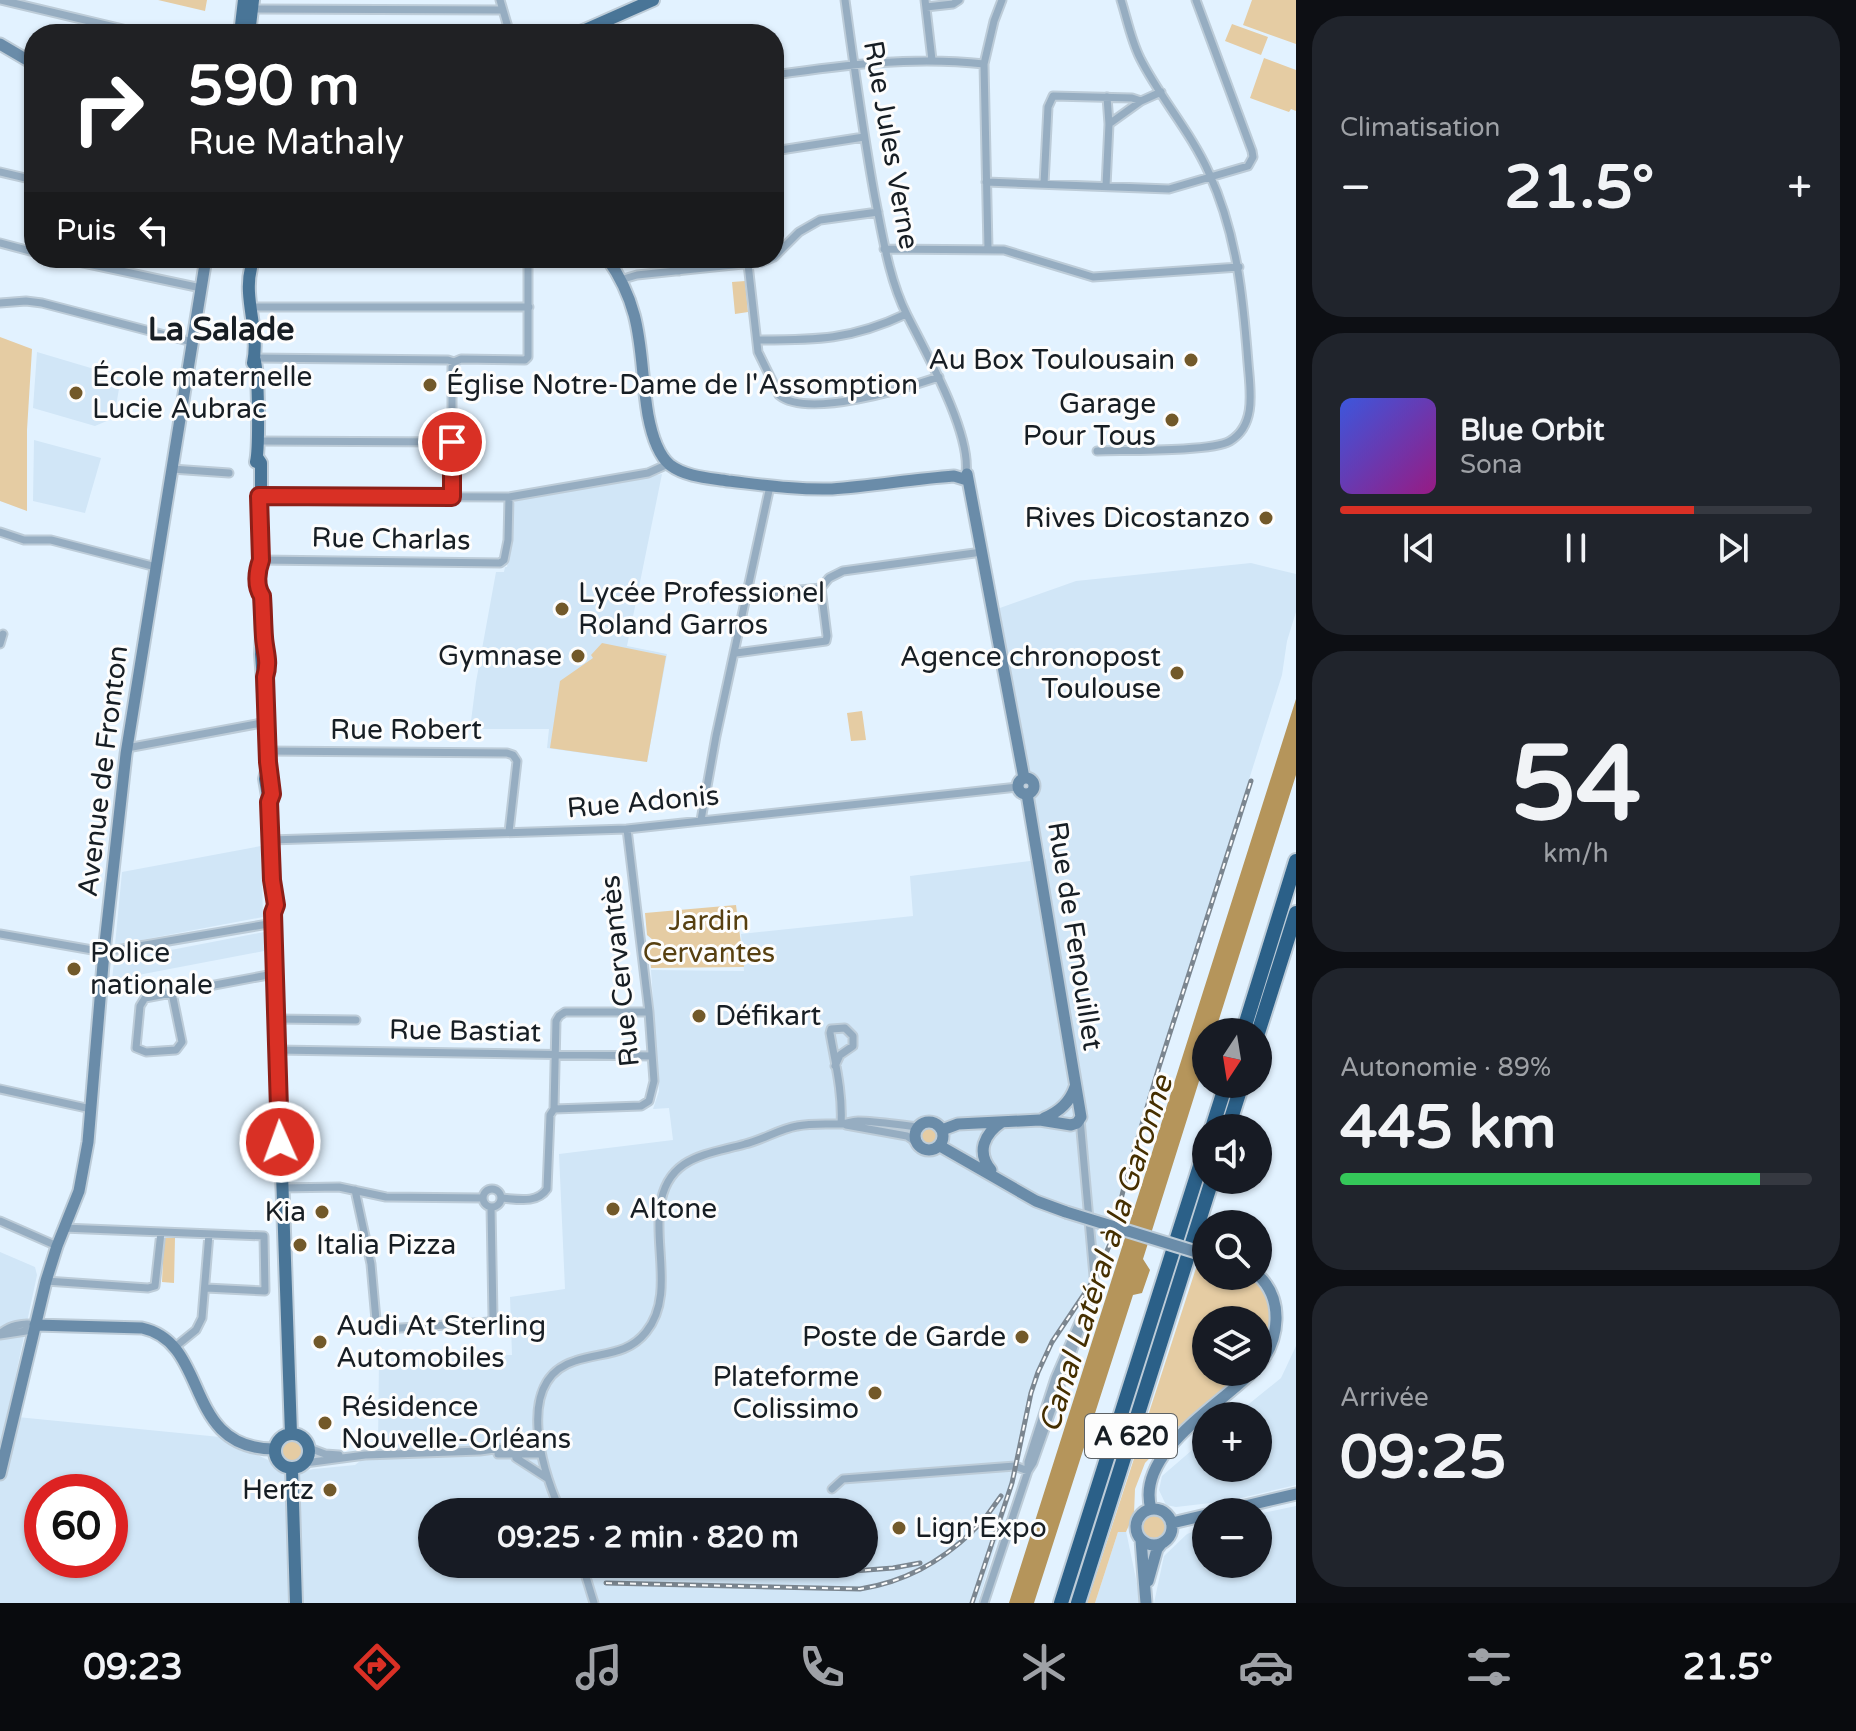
<!DOCTYPE html>
<html lang="fr">
<meta charset="utf-8">
<style>
:root{--surface:#171b24;--page:#20242c;--text:#f1f3f6;--muted:#9ea1a6;--line:#363941;--accent:#d93025}
body{margin:0;font-family:"Varela Round",sans-serif;background:var(--page);color:var(--text);height:100vh;display:flex;flex-direction:column;font-size:30px;white-space:nowrap}
*{box-sizing:border-box;margin:0}
p{font-size:26px;color:var(--muted)}
.icon{flex:none;width:44px;height:44px;fill:none;stroke:currentColor;stroke-width:2;stroke-linecap:round;stroke-linejoin:round}
.map{position:relative;flex:1;overflow:hidden}
.drawer{display:flex;flex-direction:column;gap:16px;padding:16px;background:#0d0f14;width:560px}
.drawer>*{flex:none}
.guide{position:absolute;left:24px;top:24px;width:760px;height:244px;border-radius:32px;box-shadow:0 2px 6px #0004;background:#202124;color:#fff;overflow:hidden}
.needle{width:52px;rotate:192deg}
.tools{position:absolute;left:1192px;top:1018px;display:grid;gap:16px}
.tools a{display:grid;place-items:center;width:80px;height:80px;border-radius:50%;background:var(--surface);box-shadow:0 2px 6px #0004;font-size:40px}
.speed{position:absolute;left:24px;top:1474px;display:flex;gap:16px;font-size:40px;font-weight:700;text-align:center}
.speed>*{display:grid;place-content:center;width:104px;height:104px;border-radius:50%;background:var(--surface);box-shadow:0 2px 6px #0004;line-height:1}
.speed .limit{border:12px solid #d22;background:#fff;color:#111}
.pin{position:absolute;display:grid;place-items:center;width:68px;height:68px;color:#fff;margin:-34px;border:4px solid #fff;border-radius:50%;box-shadow:0 2px 8px #0007}
.me{position:absolute;width:88px;margin:-44px;rotate:358deg;stroke-linejoin:round;filter:drop-shadow(0 0 6px #0008)}
.turn{display:flex;align-items:center;gap:28px;height:168px;padding:0 32px;font-size:36px}
.turn .icon{width:104px;height:104px;stroke-width:2.5}
.turn b{display:block;font-size:56px;line-height:68px}
.then{display:flex;align-items:center;height:76px;padding:0 32px;background:#0003;gap:16px;font-size:30px}
.big{font-size:60px;font-weight:800;line-height:1.1}
.drawer .tile{flex:1;display:flex;flex-direction:column;justify-content:center;gap:12px;min-width:0;padding:0 28px;border-radius:32px;background:var(--page)}
.drawer .dial{align-items:center;gap:0}
.dial b{font-size:104px;line-height:1}
.song{display:flex;align-items:center;gap:24px}
.cover{width:96px;height:96px;border-radius:12px;background:linear-gradient(135deg,hsl(230 70% 55%),hsl(310 70% 35%))}
.played{height:8px;border-radius:4px;background:linear-gradient(90deg,var(--accent) 75%,var(--line) 75%)}
.keys{display:flex;justify-content:space-around;direction:ltr}
.heat{display:flex;justify-content:space-between;align-items:center;font-size:44px;direction:ltr}
.charge{height:12px;border-radius:6px;background:linear-gradient(90deg,#34c759 89%,var(--line) 0)}
.trip{position:absolute;left:418px;top:1498px;width:460px;height:80px;border-radius:40px;background:var(--surface);box-shadow:0 2px 6px #0004;font-weight:800;line-height:80px;text-align:center}
.dock{display:flex;height:128px;justify-content:space-around;align-items:center;background:#090b0e;color:var(--muted)}
.dock .icon{width:56px;height:56px}
.dock .active{color:var(--accent)}
.dock b{font-size:36px;color:var(--text)}
main{display:flex;flex:1;min-height:0}
.map>svg:first-child{display:block}
</style>
<main>
<div class="map">
<svg width="1296" height="1603" viewBox="0 0 1296 1603">
<rect width="100%" height="100%" fill="#e2f2ff"/>
<path fill="#d1e6f7" fill-rule="evenodd" d="M37,352L121,377L114,418L95,426L33,408Z
M34,440L101,458L85,513L33,501Z
M662,474L627,646L667,654L647,762L547,748L549,729H470L476,682L496,572H504L505,567H507L513,536V505L517,499Z
M1251,563L1296,574V612L1287,641L1282,675L1137,1134L1102,1255L1103,1273L1066,1323L1048,1354L1034,1388L1017,1474L978,1603H0V1252L35,1267L37,1275L7,1416L220,1437L268,1460L283,1475L314,1469L355,1465L378,1447L379,1357L512,1355L510,1297L565,1289L559,1154L673,1140L669,1108L653,1109L659,1091L651,970L744,971L741,934L913,916L910,876L1046,859L997,609L1076,581ZM42,1492H110V1560H42ZM432,1512H864V1564H432Z
M261,846L263,917L115,945L122,872Z
M264,932V951L112,980L114,961Z
M1296,1346V1485L1228,1501L1176,1507L1166,1505L1159,1490L1162,1476L1206,1438V1468H1258V1416H1234L1281,1378Z
M1296,1506V1603H1154L1164,1556L1187,1534L1206,1527V1564H1258V1514Z
M1126,1531L1141,1603H1095L1118,1532Z"/>
<path fill="#e5cca3" d="M158,0H207L205,11Z
M1252,0H1296V44L1243,25Z
M1232,24L1268,37L1261,55L1225,41Z
M1264,58L1296,70V111L1291,109L1289,112L1250,98Z
M745,281L748,312L735,314L732,282Z
M0,337L32,349L27,430V511L0,501Z
M602,643L666,656L647,762L550,748L560,681L593,658L591,655Z
M862,711L866,740L851,741L847,713Z
M736,905L744,967L651,968L649,951L654,946L653,940L647,935L645,913Z
M919 1137a10 10 0 1 1 20 0a10 10 0 1 1-20 0Z
M164,1238H175L174,1283L162,1282Z
M1199,1259L1206,1261V1276C1219,1276 1239,1272 1250,1278C1280,1293 1271,1334 1258,1357V1320H1206V1372H1245L1168,1439L1145,1463L1135,1489L1134,1514L1126,1532H1118L1095,1603H1087Z
M281 1451a11 11 0 1 1 22 0a11 11 0 1 1-22 0Z
M1143 1527a11 11 0 1 1 22 0a11 11 0 1 1-22 0Z"/>
<path fill="#b5955b" d="M1296,699V775L1215,1032H1206V1059L1143,1259L1150,1270L1142,1293L1133,1295L1034,1603H1009Z"/>
<g fill="none" stroke-linecap="round" stroke-linejoin="round">
<g stroke="#bdccd8" stroke-width="11">
<path id="street" d="M1,0L144,34
M500,0L510,34
M845,0C854,66 863,133 875,198C883,238 889,279 907,315C926,353 971,432 966,473
M925,0L932,60
M926,7L953,4L959,0
M252,9L503,10
M774,75C844,65 913,56 984,64
M1109,124L1141,101L1161,92
M774,151L864,137
M0,172L34,180
M28,178L34,164
M986,182L1169,189L1248,166L1253,157L1252,151L1196,0
M1044,184L1048,107L1053,96L1132,98L1141,101
M1106,186L1109,124L1107,97
M0,243L34,252
M884,249L1004,250L1093,277L1239,267
M988,249L984,64L994,21L1002,0
M774,257L799,232L820,220L878,212
M60,258L201,288
M677,258L679,271
M748,264L758,352L779,395C808,419 906,388 939,377
M620,280L637,275L762,262L772,258
M0,303L26,301L42,303L192,342
M252,307H529
M757,340C817,340 851,340 906,314
M254,358L448,360L454,362L461,359L525,360L528,357V258
M257,441L452,442
M1097,451C1123,450 1212,452 1230,441C1257,425 1250,389 1248,363C1243,297 1237,234 1209,173C1191,132 1160,98 1140,58C1131,40 1127,19 1121,0
M172,469L229,473
M259,496L509,497L648,473L668,464
M452,497V367L454,362
M0,532L24,540H51L156,567
M261,560L500,563L504,560L508,540L509,497
M747,595L821,588L829,578L843,571L982,552
M0,644L3,634
M736,653L826,641L827,636L821,588
M127,748L267,722
M267,751L507,753L513,755L517,761L509,832
M701,820L716,736L770,486
M627,829L649,1012L654,1081L649,1101L641,1106L554,1109L556,1021L559,1016L565,1012H649
M270,840L627,829L1018,787
M0,934L104,952L274,923
M172,993L182,1042L176,1050L146,1052L136,1048L140,1006L145,998L268,975L275,974
M276,1019L356,1020
M277,1050L652,1056
M835,1066L840,1055L853,1046V1036L845,1028L831,1029L830,1033C835,1062 843,1094 841,1124
M0,1089L91,1109
M846,1125L907,1136L916,1142
M282,1188L339,1187L386,1197L483,1198
M483 1198a9 9 0 1 1 18 0a9 9 0 1 1-18 0Z
M355,1190L371,1264L376,1320L378,1325L386,1329L490,1322L493,1317L491,1207
M501,1198C517,1199 537,1204 547,1189L550,1115L554,1109
M0,1221L57,1246
M63,1228L264,1236L265,1291L206,1288
M46,1281L148,1288L155,1286L161,1232
M0,1334C8,1326 24,1322 35,1325
M0,1335L26,1331L35,1325
M175,1347L196,1330L202,1318L209,1234
M309,1448L325,1454L339,1455
M498,1454H541
M516,1458L547,1478
M305,1463L365,1455L480,1451L540,1443
M1028,1471L1033,1463L1095,1287L1080,1119
M832,1489L843,1479L1015,1466L1028,1471
M561,1512C543,1472 513,1380 575,1361C601,1352 627,1356 646,1332C674,1298 654,1246 660,1207C667,1156 706,1155 745,1144C763,1140 779,1129 797,1126C811,1123 825,1124 840,1124C846,1124 851,1121 858,1121C877,1121 898,1125 918,1127
M582,1564L594,1603
M984,1603L1028,1471V1462L1055,1378L1081,1318"/>
</g>
<g stroke="#bdccd8" stroke-width="15">
<path id="secondary" d="M0,44L34,64
M607,258C646,313 638,355 648,415C651,431 657,454 670,465C686,477 709,478 728,481C763,485 797,490 832,489C873,486 913,479 954,476L967,480
M967,474L1024,778
M1018 786a8 8 0 1 1 16 0a8 8 0 1 1-16 0Z
M1044,1118C1059,1112 1070,1102 1075,1087
M915 1136a14 14 0 1 1 28 0a14 14 0 1 1-28 0Z
M942,1130L958,1124L1040,1120L1071,1125L1077,1123L1081,1117L1027,794
M940,1146L1036,1201L1066,1212
M991,1170C976,1152 984,1134 1002,1122
M1258,1275C1284,1299 1280,1340 1258,1366
M35,1325L142,1328C211,1343 182,1449 274,1449
M0,1474L46,1281L57,1246L79,1191L88,1142L104,952L126,754L206,258
M1136 1527a18 18 0 1 1 36 0a18 18 0 1 1-36 0Z
M1151,1509C1135,1453 1219,1406 1252,1372
M1220,1512L1296,1494
M1172,1523L1206,1515
M1141,1540L1146,1603
M1148,1581L1157,1549L1161,1544"/>
</g>
<g stroke="#bdccd8" stroke-width="16">
<path id="primary" d="M240,34L244,0
M249,34L253,0
M576,34L653,0
M251,268C243,299 260,332 253,363
M254,358C259,370 259,450 256,462
M257,457L261,463V492L259,496L261,560L258,570V590L262,596L263,614L261,654L270,772
M268,767L265,779L269,802L272,880L275,888L276,905L273,913L291,1434
M275 1451a17 17 0 1 1 34 0a17 17 0 1 1-34 0Z
M292,1469L296,1603"/>
</g>
<g stroke="#bdccd8" stroke-width="18">
<path id="highway" d="M1243,1032L1296,861
M1258,1033L1296,913
M1212,1128L1226,1084
M1228,1128L1242,1084
M1061,1603L1206,1147
M1078,1603L1212,1180"/>
</g>
<use href="#street" stroke="#96adc1" stroke-width="7"/>
<use href="#secondary" stroke="#6a8ca9" stroke-width="11"/>
<use href="#primary" stroke="#497597" stroke-width="12"/>
<use href="#highway" stroke="#2b6088" stroke-width="14"/>
<g stroke="#7b8690" stroke-width="5">
<path id="rail" d="M965,1538L983,1521L1001,1496
M841,1572L893,1568L920,1563
M606,1583L860,1589C904,1582 939,1563 972,1532
M972,1603L1012,1483L1031,1393L1038,1372L1052,1342L1095,1278L1110,1244L1127,1175L1159,1067L1251,781"/>
</g>
<use href="#rail" stroke="#fdfdfd" stroke-width="2" stroke-dasharray="6" stroke-linecap="butt"/>
<g stroke="#bdccd8" stroke-width="15" stroke-linecap="butt">
<path id="secondary-bridge" d="M1066,1212L1206,1255"/>
</g>
<use href="#secondary-bridge" stroke="#6a8ca9" stroke-width="11"/>
</g>
<g fill="none" stroke-linecap="round" stroke-linejoin="round">
<g stroke="#8d1f18" stroke-width="20">
<path id="route" d="M280,1142L273,913L276,905L272,880L269,802L272,794L268,762L265,677C270,661 265,652 264,637C263,623 263,610 262,596C255,586 257,571 261,560L259,496L452,497V442"/>
</g>
<use href="#route" stroke="#d93025" stroke-width="14"/>
</g>
<g fill="#72592a" stroke="#fdfdfd" stroke-width="3">
<circle cx="1191" cy="360" r="8"/>
<circle cx="430" cy="385" r="8"/>
<circle cx="76" cy="393" r="8"/>
<circle cx="1172" cy="420" r="8"/>
<circle cx="1266" cy="518" r="8"/>
<circle cx="562" cy="609" r="8"/>
<circle cx="578" cy="656" r="8"/>
<circle cx="1177" cy="673" r="8"/>
<circle cx="74" cy="969" r="8"/>
<circle cx="699" cy="1016" r="8"/>
<circle cx="613" cy="1209" r="8"/>
<circle cx="322" cy="1212" r="8"/>
<circle cx="300" cy="1245" r="8"/>
<circle cx="1022" cy="1337" r="8"/>
<circle cx="320" cy="1342" r="8"/>
<circle cx="875" cy="1393" r="8"/>
<circle cx="325" cy="1423" r="8"/>
<circle cx="330" cy="1490" r="8"/>
<circle cx="899" cy="1528" r="8"/>
</g>
<g text-anchor="middle" dominant-baseline="central" stroke-width="6" stroke-linejoin="round" paint-order="stroke">
<rect fill="#fdfdfd" stroke="#5c6165" stroke-width="2" x="1085" y="1414" width="92" height="44" rx="6"/>
<g font-size="26" font-weight="bold" fill="#171e24">
<text x="1131" y="1436">A 620</text>
</g>
<g font-size="28" fill="#171e24" stroke="#fdfdfd">
<text transform="translate(891 145) rotate(80)">Rue Jules Verne</text>
<text transform="translate(391 539) rotate(1)">Rue Charlas</text>
<text x="406" y="730">Rue Robert</text>
<text transform="translate(103 771) rotate(-83)">Avenue de Fronton</text>
<text transform="translate(643 802) rotate(-5)">Rue Adonis</text>
<text transform="translate(1075 936) rotate(81)">Rue de Fenouillet</text>
<text transform="translate(620 971) rotate(-96)">Rue Cervantès</text>
<text transform="translate(465 1031) rotate(1)">Rue Bastiat</text>
</g>
<g font-size="28" fill="#171e24" stroke="#fdfdfd" text-anchor="start">
<text x="1175" y="360" text-anchor="end">Au Box Toulousain</text>
<text x="92" y="377">École maternelle<tspan x="92" dy="32">Lucie Aubrac</tspan></text>
<text x="446" y="385">Église Notre-Dame de l'Assomption</text>
<text x="1156" y="404" text-anchor="end">Garage<tspan x="1156" dy="32">Pour Tous</tspan></text>
<text x="1250" y="518" text-anchor="end">Rives Dicostanzo</text>
<text x="578" y="593">Lycée Professionel<tspan x="578" dy="32">Roland Garros</tspan></text>
<text x="562" y="656" text-anchor="end">Gymnase</text>
<text x="1161" y="657" text-anchor="end">Agence chronopost<tspan x="1161" dy="32">Toulouse</tspan></text>
<text x="90" y="953">Police<tspan x="90" dy="32">nationale</tspan></text>
<text x="715" y="1016">Défikart</text>
<text x="629" y="1209">Altone</text>
<text x="306" y="1212" text-anchor="end">Kia</text>
<text x="316" y="1245">Italia Pizza</text>
<text x="336" y="1326">Audi At Sterling<tspan x="336" dy="32">Automobiles</tspan></text>
<text x="1006" y="1337" text-anchor="end">Poste de Garde</text>
<text x="859" y="1377" text-anchor="end">Plateforme<tspan x="859" dy="32">Colissimo</tspan></text>
<text x="341" y="1407">Résidence<tspan x="341" dy="32">Nouvelle-Orléans</tspan></text>
<text x="314" y="1490" text-anchor="end">Hertz</text>
<text x="915" y="1528">Lign'Expo</text>
</g>
<g font-size="28" fill="#574011" stroke="#fdfdfd">
<text x="709" y="921">Jardin<tspan x="709" dy="32">Cervantes</tspan></text>
</g>
<g font-size="30" font-style="italic" fill="#452f00" stroke="#fdfdfd">
<text transform="translate(1106 1254) rotate(-72)">Canal Latéral à la Garonne</text>
</g>
<g font-size="32" font-weight="bold" fill="#171e24" stroke="#fdfdfd">
<text x="221" y="330">La Salade</text>
</g>
</g>
</svg>
<div class="tools">
<a><svg class="needle" viewBox="-14 -14 28 28"><path d="M0-13l5 13h-10z" fill="#e53935"/><path d="M0 13l5-13h-10z" fill="#9ea1a6"/></svg></a>
<a><svg class="icon" aria-label="sound" viewBox="0 0 24 24"><path d="M4 9h4l5-4v14l-5-4H4zM17 9q2 3 0 6"/></svg></a>
<a><svg class="icon" aria-label="search" viewBox="0 0 24 24"><circle cx="10" cy="10" r="6"/><path d="M15 15l6 6"/></svg></a>
<a><svg class="icon" aria-label="layers" viewBox="0 0 24 24"><path d="M12 4l9 5-9 5-9-5zM3 14l9 5 9-5"/></svg></a>
<a>+</a>
<a>−</a>
</div>
<div class="speed"><div class="limit">60</div></div>
<div class="pin" style="left:452px;top:442px;background:#d93025"><svg class="icon" aria-label="arrive" viewBox="0 0 24 24"><path d="M6 21V4h12l-3 4 3 4H6"/></svg></div>
<svg class="me" style="left:280px;top:1142px" viewBox="-20 -20 40 40"><circle r="17" fill="#d93025" stroke="#fff" stroke-width="3"/><path d="M0-11L8 9 0 5-8 9z" fill="#fff"/></svg>
<div class="trip">09:25 · 2 min · 820 m</div>
<div class="guide">
<div class="turn"><svg class="icon" aria-label="right" viewBox="0 0 24 24"><path d="M7 20v-9h11M14 6l5 5-5 5"/></svg><div><b>590 m</b>Rue Mathaly</div></div>
<div class="then">Puis<svg class="icon" aria-label="left" viewBox="0 0 24 24"><path d="M17 20v-9H6M10 6l-5 5 5 5"/></svg></div>
</div>
</div>
<section class="drawer">
<div class="tile"><p>Climatisation</p>
<div class="heat"><a>−</a><b class="big">21.5°</b><a>+</a></div>
</div>
<div class="tile">
<div class="song"><i class="cover"></i><div><b>Blue Orbit</b><p>Sona</p></div></div>
<div class="played"></div>
<div class="keys"><svg class="icon" aria-label="previous" viewBox="0 0 24 24"><path d="M18 5L8 12l10 7zM5 5v14"/></svg><svg class="icon" aria-label="pause" viewBox="0 0 24 24"><path d="M8 5v14M16 5v14"/></svg><svg class="icon" aria-label="next" viewBox="0 0 24 24"><path d="M6 5l10 7-10 7zM19 5v14"/></svg></div>
</div>
<div class="tile dial"><b>54</b><p>km/h</p></div>
<div class="tile"><p>Autonomie · 89%</p><b class="big">445 km</b><div class="charge"></div></div>
<div class="tile"><p>Arrivée</p><b class="big">09:25</b></div>
</section>
</main>
<nav class="dock">
<b>09:23</b>
<svg class="icon active" aria-label="directions" viewBox="0 0 24 24"><path d="M12 3l9 9-9 9-9-9zM9 14v-3h6M13 9l2 2-2 2"/></svg>
<svg class="icon" aria-label="music" viewBox="0 0 24 24"><path d="M9 18V5l10-2v13"/><circle cx="6" cy="18" r="3"/><circle cx="16" cy="16" r="3"/></svg>
<svg class="icon" aria-label="phone" viewBox="0 0 24 24"><path d="M5 4h4l2 5-3 2q2 4 5 5l2-3 5 2v4C11 20 4 13 5 4z"/></svg>
<svg class="icon" aria-label="climate" viewBox="0 0 24 24"><path d="M12 3v18M4 7l16 10M4 17L20 7"/></svg>
<svg class="icon" aria-label="car" viewBox="0 0 24 24"><path d="M5 17H2v-5l4-1 3-4h7l3 4 3 1v5h-3M9 17h6M6 11h13"/><circle cx="7" cy="17" r="2"/><circle cx="17" cy="17" r="2"/></svg>
<svg class="icon" aria-label="filters" viewBox="0 0 24 24"><path d="M4 7h16M4 17h16"/><circle cx="9" cy="7" r="2"/><circle cx="15" cy="17" r="2"/></svg>
<b>21.5°</b>
</nav>
